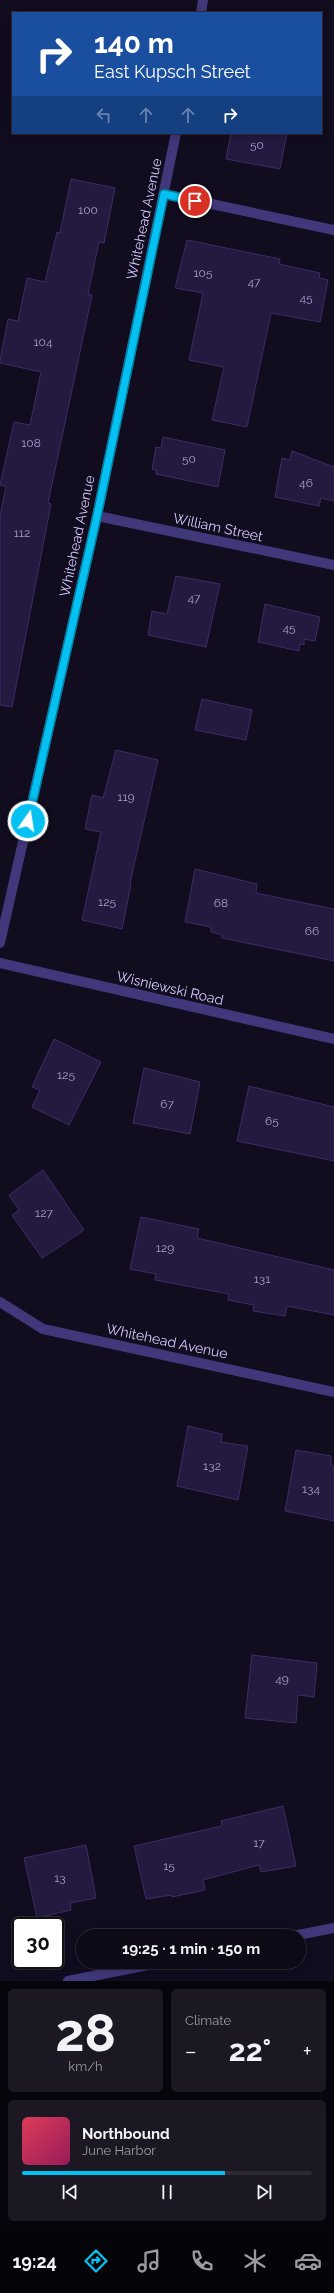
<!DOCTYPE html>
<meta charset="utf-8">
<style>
:root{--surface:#0d0916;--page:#1b1723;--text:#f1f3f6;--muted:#9a9aa1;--line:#2d2a35;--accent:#04c1f1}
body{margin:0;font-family:Raleway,sans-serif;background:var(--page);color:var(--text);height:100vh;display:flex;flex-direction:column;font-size:15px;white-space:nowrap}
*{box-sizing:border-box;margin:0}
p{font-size:13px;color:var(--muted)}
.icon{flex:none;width:22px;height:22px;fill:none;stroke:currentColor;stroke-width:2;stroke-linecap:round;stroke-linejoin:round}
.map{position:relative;height:1981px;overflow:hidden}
.sheet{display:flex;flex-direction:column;gap:8px;padding:8px;background:#07050c;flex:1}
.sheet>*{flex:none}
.guide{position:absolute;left:12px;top:12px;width:310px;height:122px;border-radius:0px;box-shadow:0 2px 10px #0003,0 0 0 1px var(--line);background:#1a4fa0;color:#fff;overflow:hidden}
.speed{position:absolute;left:12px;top:1917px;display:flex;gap:8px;font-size:20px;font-weight:700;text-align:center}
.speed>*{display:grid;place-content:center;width:52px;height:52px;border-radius:50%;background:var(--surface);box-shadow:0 2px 10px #0003,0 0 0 1px var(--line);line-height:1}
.speed .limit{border:2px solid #111;border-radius:6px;background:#fff;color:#111}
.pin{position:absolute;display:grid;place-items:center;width:34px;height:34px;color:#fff;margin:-17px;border:2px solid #fff;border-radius:50%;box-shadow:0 1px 4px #0007}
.me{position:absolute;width:44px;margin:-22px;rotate:13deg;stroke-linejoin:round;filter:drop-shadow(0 0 3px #0008)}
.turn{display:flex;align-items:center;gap:14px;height:84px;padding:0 16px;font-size:18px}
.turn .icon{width:52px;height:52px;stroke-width:2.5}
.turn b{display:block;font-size:28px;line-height:34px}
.lanes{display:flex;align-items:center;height:38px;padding:0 16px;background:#0003;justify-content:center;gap:20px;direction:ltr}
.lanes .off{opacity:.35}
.big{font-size:30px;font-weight:700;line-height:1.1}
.sheet .tile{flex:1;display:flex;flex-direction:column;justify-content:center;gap:6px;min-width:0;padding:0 14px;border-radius:6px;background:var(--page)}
.sheet .dial{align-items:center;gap:0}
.dial b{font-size:52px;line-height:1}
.song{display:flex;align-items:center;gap:12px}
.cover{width:48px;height:48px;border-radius:6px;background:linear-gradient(135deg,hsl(350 70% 55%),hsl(330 70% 35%))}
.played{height:4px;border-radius:2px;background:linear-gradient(90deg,var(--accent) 70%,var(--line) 70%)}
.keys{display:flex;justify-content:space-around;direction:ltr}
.heat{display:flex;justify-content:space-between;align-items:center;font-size:22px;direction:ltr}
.sheet .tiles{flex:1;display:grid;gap:8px;grid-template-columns:1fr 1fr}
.tile:last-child{grid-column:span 2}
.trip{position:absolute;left:76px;top:1929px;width:230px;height:40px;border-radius:20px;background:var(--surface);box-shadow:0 2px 10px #0003,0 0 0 1px var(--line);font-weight:700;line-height:40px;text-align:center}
.dock{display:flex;height:64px;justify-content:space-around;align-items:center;background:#050409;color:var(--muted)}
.dock .icon{width:28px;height:28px}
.dock .current{color:var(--accent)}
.dock b{font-size:18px;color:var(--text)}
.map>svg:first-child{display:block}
</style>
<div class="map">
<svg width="334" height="1981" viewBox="0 0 334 1981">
<rect width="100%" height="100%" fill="#110c1e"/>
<path fill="#24193f" stroke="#3e2b6a" d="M231,133H287L280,169L226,159Z
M71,179L115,188L104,243L99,242L88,294L92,295L48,503L51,504L12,707L0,705V516L6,486L0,485L14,422L30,425L41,372L0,363V360L8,319L18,321L27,278L45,282L57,232L60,233Z
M187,240L280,259L279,264L320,273L319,278L328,280L320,322L271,313L247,427L212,420L224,367L189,360L203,293L175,288Z
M163,437L225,450L218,487L156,474V470L152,469L156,447L161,448Z
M292,451L334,467V501L321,498L319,506L275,497L282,458L290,460Z
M176,576L220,584L206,647L148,635L152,611L167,614Z
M265,604L320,617L315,641L304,639V645L300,644L299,651L258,642Z
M202,699L252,710L246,740L195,730Z
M116,750L158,760L130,883L131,884L122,929L82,920L101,832L85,829L92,795L103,798Z
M195,869L257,884L256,893L334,909V961L222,938V935L211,932V927L185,922Z
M54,1039L101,1062L69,1125L32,1107L40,1090L32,1087Z
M144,1068L200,1082L190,1134L133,1123Z
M249,1086L334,1107V1161L237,1141Z
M43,1170L84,1230L42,1258L12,1215L19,1210L9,1195Z
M141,1217L199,1229L197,1238L334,1270V1315L287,1306L285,1316L253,1311L254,1305L228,1300L229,1294L155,1280L156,1274L130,1269Z
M188,1426L222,1434L221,1442L248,1446L238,1500L177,1486Z
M296,1450L331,1456V1465L334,1466V1521L285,1511Z
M252,1655L317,1663L314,1697L298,1695L296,1723L245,1718Z
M283,1806L296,1866L261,1872L259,1865L203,1880L205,1890L172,1897V1895L146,1899L134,1846L222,1826L221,1821Z
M86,1845L96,1898L70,1903L71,1910L37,1918L24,1858Z"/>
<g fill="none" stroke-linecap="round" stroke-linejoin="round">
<path stroke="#41387c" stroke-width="10" d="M201,13L203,0
M164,194L334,230
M97,516L334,565
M0,943L97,516L176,133
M0,963L334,1039
M0,1302L43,1329L334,1392
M293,1936L334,1928
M68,1981L163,1962"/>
</g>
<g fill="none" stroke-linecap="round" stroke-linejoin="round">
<g stroke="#037d9d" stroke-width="10">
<path id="route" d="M28,821L97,516L164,194L195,201"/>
</g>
<use href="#route" stroke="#04c1f1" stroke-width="7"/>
</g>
<g text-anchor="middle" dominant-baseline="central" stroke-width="4" stroke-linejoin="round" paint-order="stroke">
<g font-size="12" fill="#a99ece">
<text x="257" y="145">50</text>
<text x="88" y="210">100</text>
<text x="203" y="273">105</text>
<text x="254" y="282">47</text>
<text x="306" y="298">45</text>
<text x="43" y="342">104</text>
<text x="31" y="443">108</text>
<text x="189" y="459">50</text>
<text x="306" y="483">46</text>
<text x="22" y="533">112</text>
<text x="194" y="598">47</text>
<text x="289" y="628">45</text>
<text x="126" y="797">119</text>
<text x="107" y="902">125</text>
<text x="221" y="903">68</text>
<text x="312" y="931">66</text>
<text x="66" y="1075">125</text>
<text x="167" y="1104">67</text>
<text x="272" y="1121">65</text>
<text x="44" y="1213">127</text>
<text x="165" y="1248">129</text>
<text x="262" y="1279">131</text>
<text x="212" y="1466">132</text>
<text x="311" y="1489">134</text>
<text x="282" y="1679">49</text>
<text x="259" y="1843">17</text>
<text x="169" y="1866">15</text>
<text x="60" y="1878">13</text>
</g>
<g font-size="14" fill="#d5cafe" stroke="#110c1e">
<text transform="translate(144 219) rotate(-78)">Whitehead Avenue</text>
<text transform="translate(218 527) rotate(12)">William Street</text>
<text transform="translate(77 536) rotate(-78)">Whitehead Avenue</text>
<text transform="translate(170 988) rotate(13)">Wisniewski Road</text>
<text transform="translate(167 1341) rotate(12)">Whitehead Avenue</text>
</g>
</g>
</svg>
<div class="speed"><div class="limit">30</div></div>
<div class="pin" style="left:195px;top:201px;background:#d93025"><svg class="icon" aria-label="arrive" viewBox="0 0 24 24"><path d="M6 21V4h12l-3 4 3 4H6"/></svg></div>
<svg class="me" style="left:28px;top:821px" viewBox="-20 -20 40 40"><circle r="17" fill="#04c1f1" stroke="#fff" stroke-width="3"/><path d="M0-11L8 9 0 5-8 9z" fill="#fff"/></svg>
<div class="trip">19:25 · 1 min · 150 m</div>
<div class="guide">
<div class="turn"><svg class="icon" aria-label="right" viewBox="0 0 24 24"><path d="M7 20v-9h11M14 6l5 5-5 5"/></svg><div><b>140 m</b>East Kupsch Street</div></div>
<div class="lanes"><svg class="icon off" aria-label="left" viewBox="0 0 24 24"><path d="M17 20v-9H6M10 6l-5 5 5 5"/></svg><svg class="icon off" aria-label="ahead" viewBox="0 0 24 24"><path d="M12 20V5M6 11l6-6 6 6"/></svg><svg class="icon off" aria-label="ahead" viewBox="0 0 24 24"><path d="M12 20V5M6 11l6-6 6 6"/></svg><svg class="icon" aria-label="right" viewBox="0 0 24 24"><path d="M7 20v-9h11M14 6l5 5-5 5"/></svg></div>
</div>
</div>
<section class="sheet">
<div class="tiles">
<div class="tile dial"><b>28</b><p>km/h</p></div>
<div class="tile"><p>Climate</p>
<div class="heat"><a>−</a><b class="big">22°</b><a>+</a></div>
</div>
<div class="tile">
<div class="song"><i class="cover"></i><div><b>Northbound</b><p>June Harbor</p></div></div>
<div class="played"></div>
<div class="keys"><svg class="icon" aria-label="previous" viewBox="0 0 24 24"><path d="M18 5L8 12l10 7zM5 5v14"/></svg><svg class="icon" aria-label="pause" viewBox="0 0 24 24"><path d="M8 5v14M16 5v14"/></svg><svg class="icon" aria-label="next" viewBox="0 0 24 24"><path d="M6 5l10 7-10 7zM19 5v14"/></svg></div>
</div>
</div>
</section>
<nav class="dock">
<b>19:24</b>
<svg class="icon current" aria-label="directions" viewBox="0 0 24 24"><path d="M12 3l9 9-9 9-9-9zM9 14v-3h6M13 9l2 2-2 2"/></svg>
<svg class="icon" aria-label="music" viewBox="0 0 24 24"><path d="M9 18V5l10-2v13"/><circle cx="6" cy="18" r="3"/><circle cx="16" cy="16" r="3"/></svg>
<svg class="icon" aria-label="phone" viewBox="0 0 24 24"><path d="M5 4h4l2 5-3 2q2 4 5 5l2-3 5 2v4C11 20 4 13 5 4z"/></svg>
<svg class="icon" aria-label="climate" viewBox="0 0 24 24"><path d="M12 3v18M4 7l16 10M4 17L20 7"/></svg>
<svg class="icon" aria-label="car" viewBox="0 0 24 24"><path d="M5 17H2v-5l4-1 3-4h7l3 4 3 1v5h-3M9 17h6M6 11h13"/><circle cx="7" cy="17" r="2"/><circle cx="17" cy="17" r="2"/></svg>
</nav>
